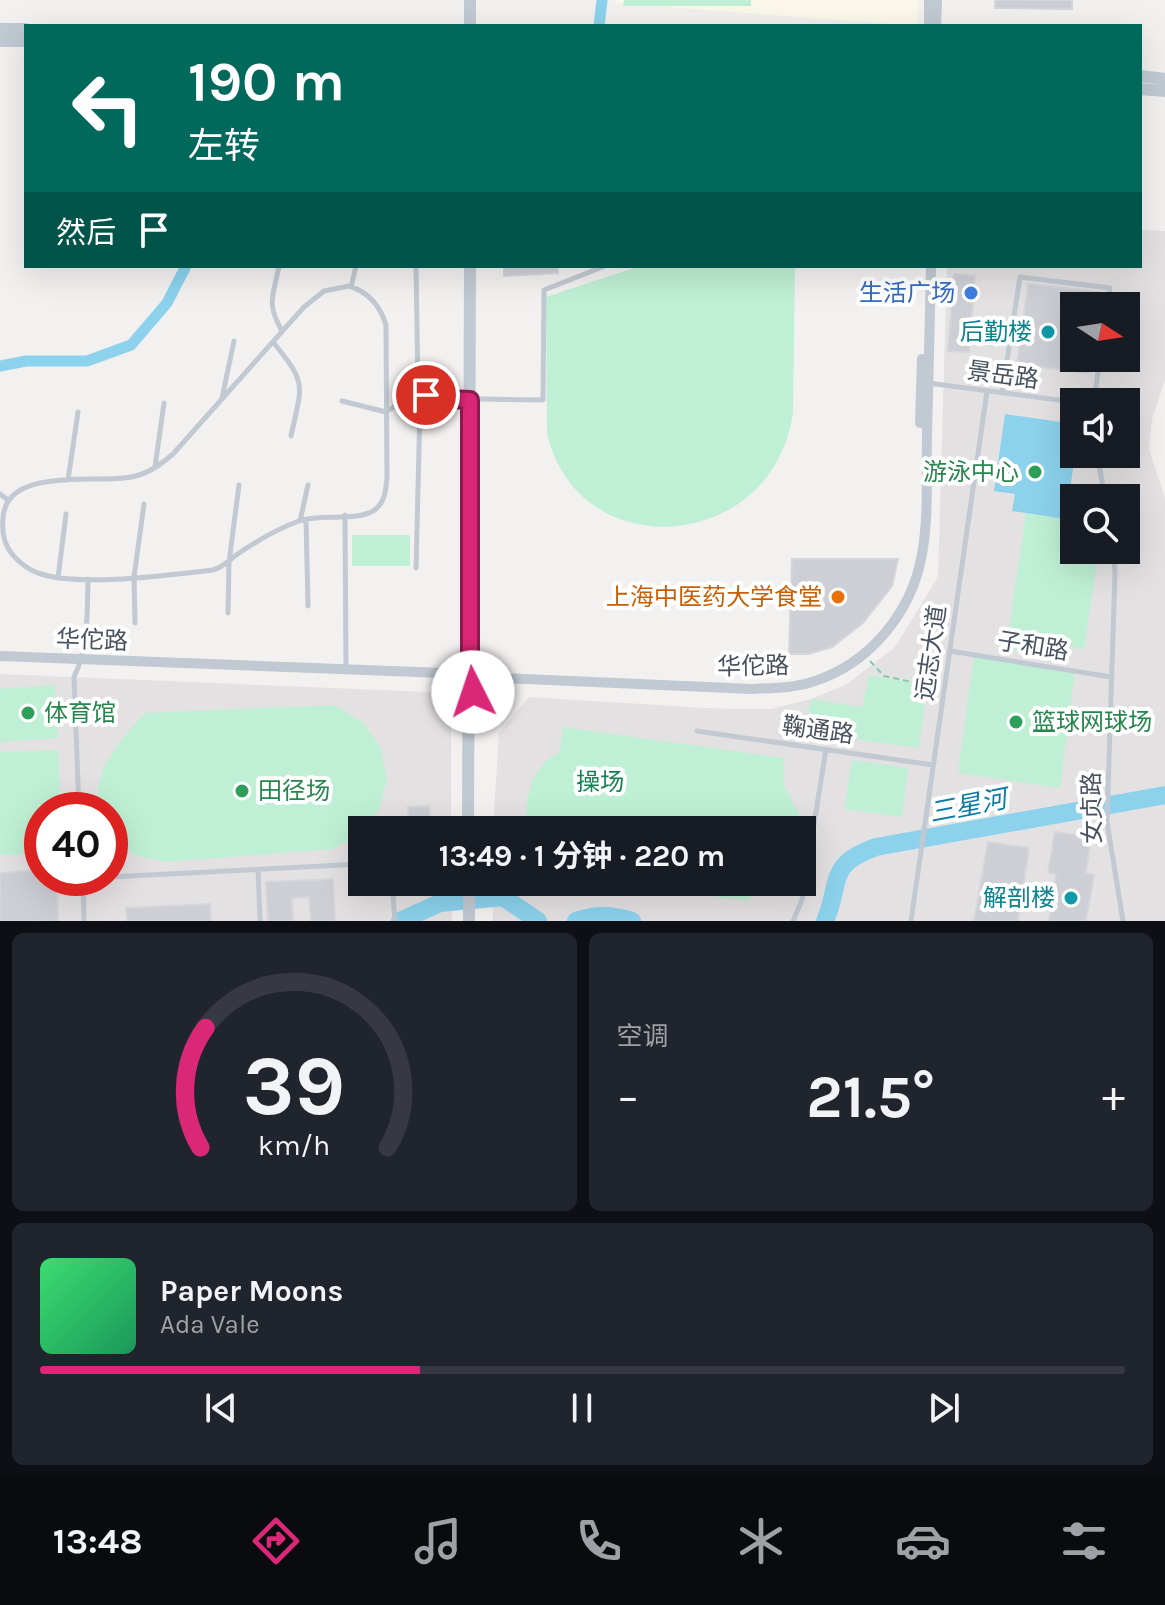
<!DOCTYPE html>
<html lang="zh">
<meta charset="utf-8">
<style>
:root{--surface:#171b24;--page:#20242c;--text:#f1f3f6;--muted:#9ea1a6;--line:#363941;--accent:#db2777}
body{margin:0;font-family:Karla,"Noto Sans SC",sans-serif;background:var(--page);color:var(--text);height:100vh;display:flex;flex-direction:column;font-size:30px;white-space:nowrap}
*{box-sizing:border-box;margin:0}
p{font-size:26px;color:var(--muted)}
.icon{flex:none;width:44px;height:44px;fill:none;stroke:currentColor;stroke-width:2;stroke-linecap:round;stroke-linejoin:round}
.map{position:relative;height:921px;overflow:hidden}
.panel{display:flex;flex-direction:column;gap:12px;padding:12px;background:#0d0f14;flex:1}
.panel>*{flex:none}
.hud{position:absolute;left:24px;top:24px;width:1118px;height:244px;border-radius:0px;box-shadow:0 8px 32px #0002;background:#00695c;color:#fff;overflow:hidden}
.needle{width:52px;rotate:102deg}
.controls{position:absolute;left:1060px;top:292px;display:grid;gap:16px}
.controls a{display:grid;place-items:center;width:80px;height:80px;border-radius:0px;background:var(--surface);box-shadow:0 8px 32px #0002;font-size:40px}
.speed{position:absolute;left:24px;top:792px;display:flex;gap:16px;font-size:40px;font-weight:700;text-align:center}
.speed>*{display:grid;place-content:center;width:104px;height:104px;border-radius:50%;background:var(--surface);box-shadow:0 8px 32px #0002;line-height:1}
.speed .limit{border:12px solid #d22;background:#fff;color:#111}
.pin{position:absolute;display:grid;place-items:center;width:68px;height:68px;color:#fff;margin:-34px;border:4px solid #fff;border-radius:50%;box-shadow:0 2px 8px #0007}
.me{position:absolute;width:88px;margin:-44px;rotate:356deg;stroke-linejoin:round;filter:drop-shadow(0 0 6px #0008)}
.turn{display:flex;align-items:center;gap:28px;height:168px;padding:0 32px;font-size:36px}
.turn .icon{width:104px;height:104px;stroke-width:2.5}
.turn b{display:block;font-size:56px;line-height:68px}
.then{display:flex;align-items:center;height:76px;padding:0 32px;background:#0003;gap:16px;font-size:30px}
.big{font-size:60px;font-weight:700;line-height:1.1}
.panel .card{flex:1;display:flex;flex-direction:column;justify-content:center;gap:12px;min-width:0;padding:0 28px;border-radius:12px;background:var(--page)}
.panel .dial{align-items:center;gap:0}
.dial svg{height:208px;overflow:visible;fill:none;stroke:var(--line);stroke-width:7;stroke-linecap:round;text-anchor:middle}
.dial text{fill:var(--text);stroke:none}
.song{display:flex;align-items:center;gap:24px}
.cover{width:96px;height:96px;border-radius:12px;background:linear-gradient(135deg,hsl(140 70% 55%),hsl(150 70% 35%))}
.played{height:8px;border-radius:4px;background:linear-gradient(90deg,var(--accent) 35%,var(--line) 35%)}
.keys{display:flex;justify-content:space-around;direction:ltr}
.heat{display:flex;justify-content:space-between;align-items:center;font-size:44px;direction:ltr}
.panel .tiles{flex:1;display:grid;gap:12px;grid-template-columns:1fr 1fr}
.card:last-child{grid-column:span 2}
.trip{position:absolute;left:348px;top:816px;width:468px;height:80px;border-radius:0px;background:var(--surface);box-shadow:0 8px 32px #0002;font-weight:700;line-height:80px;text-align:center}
.dock{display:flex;height:128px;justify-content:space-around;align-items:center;background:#090b0e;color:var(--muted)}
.dock .icon{width:56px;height:56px}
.dock .on{color:var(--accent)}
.dock b{font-size:36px;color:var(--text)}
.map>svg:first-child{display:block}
</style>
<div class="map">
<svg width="1165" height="921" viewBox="0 0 1165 921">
<rect width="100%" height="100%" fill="#f3f0f0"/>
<path fill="#fcf8ea" d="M615,0H918L917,26L615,3Z"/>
<path fill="#e4e1e2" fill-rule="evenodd" d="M1140,230L1165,231V380L1152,419L1149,449L1165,498V921H493V882H802V830H493L499,733L529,697L704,708L771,709L811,699L847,684L895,647L938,577L947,266H1140ZM1074,306H1126V358H1074ZM1074,402H1126V454H1074ZM1074,498H1126V550H1074Z
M0,674L451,693V830H362V882H452V921H0ZM42,810H110V878H42Z"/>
<path fill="#bff0d5" d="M624,0H751V6H623Z
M640,266H795L793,413C773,553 579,568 547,434L546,297Z
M1026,513L1068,519L1066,537L1074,539V550H1099L1084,649L1049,644L1047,655L1006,649Z
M352,535H410V566H352Z
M974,655L1075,671L1060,788L958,773Z
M869,675L927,686L919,748L804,732L811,699L862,707Z
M55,685L58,738L0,742V689Z
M335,705L363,723L381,748L387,779L379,810L359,836L332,849L166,862L134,855L110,832V810H101C87,775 123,737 145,713Z
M563,727L784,758V785L799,815L800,830H527C524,802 530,765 560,752Z
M58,750L61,810H42V853L0,855V752Z
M852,760L908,768L902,817L844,809Z
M613,882H775L754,891L748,901Z"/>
<path fill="#8cd2ed" d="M1005,414L1074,424L1075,454L1066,519L1012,511L1015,494L994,491Z"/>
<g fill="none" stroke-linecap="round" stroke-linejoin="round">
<path stroke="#8cd2ed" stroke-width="11" d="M599,26L602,0
M0,366L26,361H87L131,345L167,303L186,266"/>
<path stroke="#8cd2ed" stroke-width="18" d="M400,921L440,903L503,897L538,921
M576,921C594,914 614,915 632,921
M825,921C842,881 826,865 876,847L1165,795"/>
</g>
<path fill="#cdcfd5" stroke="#d4d6dc" stroke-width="2" d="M995,0H1072V9L995,8Z
M504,266H558V273L504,276Z
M954,274L975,276L969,352L948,351Z
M1028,284L1099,292L1097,306H1074V358H1090L1088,373L1017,364Z
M792,559H898L892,586L863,623L832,647L808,654H789Z
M429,806L431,830H409L408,807Z
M1055,832L1091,837L1086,873L1094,875L1086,921H1049L1056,874L1048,873Z
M988,842L1029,848L1018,921H974Z
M42,870V878H57L58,921H0V873Z
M333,879L335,921H311L309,897L292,898L293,921H268L266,882Z
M210,904L211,921H127L126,908Z"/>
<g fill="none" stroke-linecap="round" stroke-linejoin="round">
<path stroke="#77cea9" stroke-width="2" stroke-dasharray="6 4" stroke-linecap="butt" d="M870,661L884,676L935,687"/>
<path stroke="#c1c9d2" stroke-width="5" d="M279,266C273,297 266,303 282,331
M416,266L418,389
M349,286C368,292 380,305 386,325L387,477C386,489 385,504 373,511C353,522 322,513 299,521C279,528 257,541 239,553C229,560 224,567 213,570C168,575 82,587 41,574C28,570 15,560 8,548C3,539 2,529 3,518C6,466 95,484 131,477C148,474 160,465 173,454L304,307L324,291Z
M351,287L356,266
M273,342C308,385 302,384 291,436
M928,383L1074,402
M407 399a10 10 0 1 1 20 0a10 10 0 1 1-20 0Z
M1002,393L1020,277L1110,288L1107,306
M222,398L234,341
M426,398L543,400L544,290L605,266
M342,401L386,412L407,398
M1094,402L1100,358
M1097,454L1105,498
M155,467L164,403
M68,480L78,412
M0,494L8,500
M345,515L346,669
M306,519L308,606
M300,521L308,485
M1113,550L1115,573L1107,822L1123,921
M416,568L420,408
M58,578L66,514
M228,613L229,562L239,485
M135,623L134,577L144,504
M950,651L1111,677
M697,731L933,765
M79,810L74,677C89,646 87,613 88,579
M258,869L260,921
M110,877L362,864
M83,878L84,921
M392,882L395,921
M793,921L802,900L826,749
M911,921L987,391"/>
<path stroke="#c1c9d2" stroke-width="10" d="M929,26V0
M936,26L937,0
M920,423L922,359
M0,656L470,674L481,677L752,689C772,688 793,688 812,682C870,664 912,612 922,554C929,516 926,476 927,437C928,380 930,323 931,266"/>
<path stroke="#c1c9d2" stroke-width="12" d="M470,26V0
M0,29H26
M0,41H26
M1140,76L1165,79
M1140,89L1165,91
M468,830L470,266
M469,882V921"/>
</g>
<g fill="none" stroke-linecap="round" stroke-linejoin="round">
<g stroke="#8e194d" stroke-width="20">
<path id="route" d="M426,395V398L470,400V674L473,692"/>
</g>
<use href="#route" stroke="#db2777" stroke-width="14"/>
</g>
<circle fill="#3f7fe0" stroke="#fff" stroke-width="3" cx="971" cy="293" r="8"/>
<g fill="#0f9aa8" stroke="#fff" stroke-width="3">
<circle cx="1048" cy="332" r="8"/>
<circle cx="1071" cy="898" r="8"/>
</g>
<g fill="#2e9e5b" stroke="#fff" stroke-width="3">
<circle cx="1035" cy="472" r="8"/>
<circle cx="28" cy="713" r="8"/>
<circle cx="1016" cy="722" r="8"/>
<circle cx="242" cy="791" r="8"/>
</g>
<circle fill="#e8710a" stroke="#fff" stroke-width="3" cx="838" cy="597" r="8"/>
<g text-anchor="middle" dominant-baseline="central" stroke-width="8" stroke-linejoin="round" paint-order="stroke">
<g font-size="24" fill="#366cbe" stroke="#fff" text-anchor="end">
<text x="955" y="293">生活广场</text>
</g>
<g font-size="24" fill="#0d838f" stroke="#fff" text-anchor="end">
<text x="1032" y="332">后勤楼</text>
<text x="1055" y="898">解剖楼</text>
</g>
<g font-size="24" fill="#48525e" stroke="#fff">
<text transform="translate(1003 375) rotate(8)">景岳路</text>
<text transform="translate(92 640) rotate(2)">华佗路</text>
<text transform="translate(1033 646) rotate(9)">子和路</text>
<text transform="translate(931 653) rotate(-82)">远志大道</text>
<text transform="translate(753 666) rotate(-1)">华佗路</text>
<text transform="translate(818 730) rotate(8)">鞠通路</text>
<text transform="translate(1092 808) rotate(-91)">女贞路</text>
</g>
<g font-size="24" fill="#27864d" stroke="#fff" text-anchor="start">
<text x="1019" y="472" text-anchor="end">游泳中心</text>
<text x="44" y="713">体育馆</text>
<text x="1032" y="722">篮球网球场</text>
<text x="258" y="791">田径场</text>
</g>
<g font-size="24" fill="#c56008" stroke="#fff" text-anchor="end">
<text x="822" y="597">上海中医药大学食堂</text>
</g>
<g font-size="24" fill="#178153" stroke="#fff">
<text x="600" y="782">操场</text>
</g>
<g font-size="26" font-style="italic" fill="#0c7ba5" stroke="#fff">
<text transform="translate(968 806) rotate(-11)">三星河</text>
</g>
</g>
</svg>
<div class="controls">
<a><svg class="needle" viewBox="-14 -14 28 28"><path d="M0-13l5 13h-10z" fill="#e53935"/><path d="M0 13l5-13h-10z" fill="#9ea1a6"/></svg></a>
<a><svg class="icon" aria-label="sound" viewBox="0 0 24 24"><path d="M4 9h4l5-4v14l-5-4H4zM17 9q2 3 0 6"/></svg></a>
<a><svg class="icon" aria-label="search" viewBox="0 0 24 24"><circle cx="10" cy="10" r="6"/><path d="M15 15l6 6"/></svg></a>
</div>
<div class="speed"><div class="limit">40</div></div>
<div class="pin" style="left:426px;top:395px;background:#d93025"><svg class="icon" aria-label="arrive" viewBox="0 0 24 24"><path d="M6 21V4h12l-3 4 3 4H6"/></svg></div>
<svg class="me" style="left:473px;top:692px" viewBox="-20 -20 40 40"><circle r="19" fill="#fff"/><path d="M0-13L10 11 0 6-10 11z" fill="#db2777"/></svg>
<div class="trip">13:49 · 1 分钟 · 220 m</div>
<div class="hud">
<div class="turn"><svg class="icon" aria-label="left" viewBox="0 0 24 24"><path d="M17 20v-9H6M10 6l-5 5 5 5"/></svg><div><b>190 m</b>左转</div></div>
<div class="then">然后<svg class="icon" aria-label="arrive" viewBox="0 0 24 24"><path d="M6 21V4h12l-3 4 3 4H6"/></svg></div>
</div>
</div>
<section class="panel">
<div class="tiles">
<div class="card dial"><svg viewBox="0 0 100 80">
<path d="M14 69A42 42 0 1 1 86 69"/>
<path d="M14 69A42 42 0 0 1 16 23" stroke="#db2777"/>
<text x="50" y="56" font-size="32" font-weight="700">39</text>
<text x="50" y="72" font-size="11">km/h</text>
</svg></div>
<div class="card"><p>空调</p>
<div class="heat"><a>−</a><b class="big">21.5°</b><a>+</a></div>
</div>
<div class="card">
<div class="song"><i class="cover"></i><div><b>Paper Moons</b><p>Ada Vale</p></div></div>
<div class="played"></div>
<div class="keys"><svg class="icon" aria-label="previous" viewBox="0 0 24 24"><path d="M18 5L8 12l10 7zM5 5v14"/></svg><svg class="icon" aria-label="pause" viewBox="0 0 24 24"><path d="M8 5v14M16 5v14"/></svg><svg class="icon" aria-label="next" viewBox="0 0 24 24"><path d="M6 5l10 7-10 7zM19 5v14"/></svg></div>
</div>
</div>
</section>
<nav class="dock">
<b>13:48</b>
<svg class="icon on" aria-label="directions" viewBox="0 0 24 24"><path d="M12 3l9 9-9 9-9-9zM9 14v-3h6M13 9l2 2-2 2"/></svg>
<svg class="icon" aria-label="music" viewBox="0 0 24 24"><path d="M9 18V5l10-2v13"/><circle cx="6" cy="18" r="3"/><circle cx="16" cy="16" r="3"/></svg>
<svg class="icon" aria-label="phone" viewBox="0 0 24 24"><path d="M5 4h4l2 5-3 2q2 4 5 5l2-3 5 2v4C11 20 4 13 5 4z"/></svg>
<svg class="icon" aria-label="climate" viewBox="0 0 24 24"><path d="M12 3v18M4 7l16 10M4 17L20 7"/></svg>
<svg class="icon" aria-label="car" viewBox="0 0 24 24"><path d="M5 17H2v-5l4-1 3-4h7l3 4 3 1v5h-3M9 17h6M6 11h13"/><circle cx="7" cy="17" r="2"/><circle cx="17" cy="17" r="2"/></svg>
<svg class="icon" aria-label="filters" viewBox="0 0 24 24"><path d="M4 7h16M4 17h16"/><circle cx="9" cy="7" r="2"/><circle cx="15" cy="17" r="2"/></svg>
</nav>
